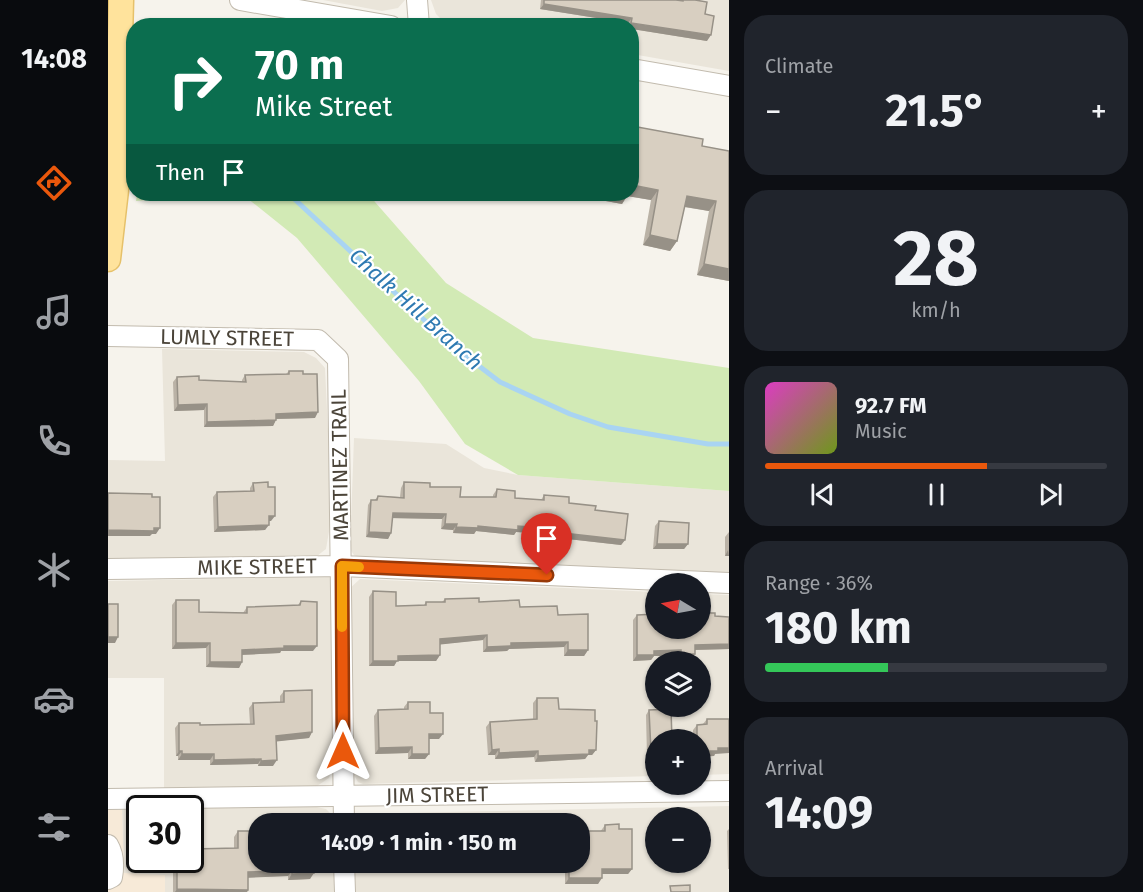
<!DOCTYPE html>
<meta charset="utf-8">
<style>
:root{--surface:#171b24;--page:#20242c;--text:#f1f3f6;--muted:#9ea1a6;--line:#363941;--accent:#ea580c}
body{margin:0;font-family:"Fira Sans",sans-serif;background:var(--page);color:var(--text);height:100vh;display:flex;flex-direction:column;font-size:22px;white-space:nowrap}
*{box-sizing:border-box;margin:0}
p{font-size:20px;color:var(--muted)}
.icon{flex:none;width:33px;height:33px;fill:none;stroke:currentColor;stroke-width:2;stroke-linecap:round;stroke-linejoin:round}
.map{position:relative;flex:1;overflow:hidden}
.sheet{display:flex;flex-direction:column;gap:15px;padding:15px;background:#0d0f14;width:414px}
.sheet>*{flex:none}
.top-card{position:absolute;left:18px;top:18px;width:513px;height:183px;border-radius:24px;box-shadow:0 2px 4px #0004;background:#0b6e4f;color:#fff;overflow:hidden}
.needle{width:39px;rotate:280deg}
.buttons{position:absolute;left:537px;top:573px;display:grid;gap:12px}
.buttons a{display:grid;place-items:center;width:66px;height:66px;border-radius:50%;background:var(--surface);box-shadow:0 2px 4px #0004;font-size:30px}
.speed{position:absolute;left:18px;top:795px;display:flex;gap:12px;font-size:30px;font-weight:700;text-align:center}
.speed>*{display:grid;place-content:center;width:78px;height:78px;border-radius:50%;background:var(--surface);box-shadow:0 2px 4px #0004;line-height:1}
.speed .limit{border:3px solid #111;border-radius:9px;background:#fff;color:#111}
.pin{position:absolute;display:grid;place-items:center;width:51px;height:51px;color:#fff;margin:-62px -26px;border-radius:50% 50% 50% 0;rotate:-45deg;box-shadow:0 0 6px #0007}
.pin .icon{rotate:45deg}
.me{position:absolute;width:66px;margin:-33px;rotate:0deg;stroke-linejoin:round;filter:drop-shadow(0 0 4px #0008)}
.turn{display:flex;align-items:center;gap:21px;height:126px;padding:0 30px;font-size:27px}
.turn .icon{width:78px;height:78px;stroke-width:2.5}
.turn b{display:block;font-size:42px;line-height:51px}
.then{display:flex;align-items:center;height:57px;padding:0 30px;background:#0003;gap:12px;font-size:22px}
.big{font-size:45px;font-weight:700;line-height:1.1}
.sheet .card{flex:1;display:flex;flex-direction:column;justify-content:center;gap:9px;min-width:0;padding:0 21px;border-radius:24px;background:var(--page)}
.sheet .dial{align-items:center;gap:0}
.dial b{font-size:78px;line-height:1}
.song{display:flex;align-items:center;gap:18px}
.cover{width:72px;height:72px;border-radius:9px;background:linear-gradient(135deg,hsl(310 70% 55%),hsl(80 70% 35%))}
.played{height:6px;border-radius:3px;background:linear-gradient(90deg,var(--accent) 65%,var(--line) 65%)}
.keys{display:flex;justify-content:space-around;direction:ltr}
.heat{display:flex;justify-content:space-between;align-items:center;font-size:33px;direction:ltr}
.charge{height:9px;border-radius:4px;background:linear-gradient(90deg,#34c759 36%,var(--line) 0)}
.trip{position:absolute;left:140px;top:813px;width:342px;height:60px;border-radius:24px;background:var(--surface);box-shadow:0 2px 4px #0004;font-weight:700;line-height:60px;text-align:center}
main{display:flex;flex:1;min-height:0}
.menu{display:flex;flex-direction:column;width:108px;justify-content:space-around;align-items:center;background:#090b0e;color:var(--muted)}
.menu .icon{width:42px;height:42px}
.menu .selected{color:var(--accent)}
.menu b{font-size:27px;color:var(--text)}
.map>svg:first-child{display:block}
</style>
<main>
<nav class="menu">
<b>14:08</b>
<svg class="icon selected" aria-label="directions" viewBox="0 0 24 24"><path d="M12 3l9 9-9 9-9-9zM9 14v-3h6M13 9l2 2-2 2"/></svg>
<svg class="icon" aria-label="music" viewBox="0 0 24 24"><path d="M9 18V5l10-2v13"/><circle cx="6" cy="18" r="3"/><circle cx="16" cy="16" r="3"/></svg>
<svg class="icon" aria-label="phone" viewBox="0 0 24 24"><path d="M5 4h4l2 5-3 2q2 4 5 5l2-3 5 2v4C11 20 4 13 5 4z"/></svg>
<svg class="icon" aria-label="climate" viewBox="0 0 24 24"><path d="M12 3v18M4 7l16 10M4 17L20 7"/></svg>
<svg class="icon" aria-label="car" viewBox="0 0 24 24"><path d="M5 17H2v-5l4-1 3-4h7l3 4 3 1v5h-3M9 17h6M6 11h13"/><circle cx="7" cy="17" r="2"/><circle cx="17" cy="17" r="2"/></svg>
<svg class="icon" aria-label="filters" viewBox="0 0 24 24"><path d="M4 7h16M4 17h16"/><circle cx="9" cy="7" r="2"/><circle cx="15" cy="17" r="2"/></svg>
</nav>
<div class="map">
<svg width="621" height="892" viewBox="0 0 621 892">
<rect width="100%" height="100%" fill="#f6f3ec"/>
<path fill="#eae5da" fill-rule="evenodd" d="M215,0H297L290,8L274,11Z
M323,0H621V71L524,54V26L365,25L332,18L328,14Z
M54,349L196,352L208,358L217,368L224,514L218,549L209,556L0,561V460L57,461Z
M246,438L338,444L376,468L410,475L621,491V574L255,559L246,555L242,549Z
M223,577L225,740L223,770L221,778L209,786L56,788V678H0V581Z
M252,579L547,592L548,628H592L593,594L621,595V774L593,775L592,740H548L547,776L255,784L250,782L243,770L240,590ZM548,662H592V706H548Z
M199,805L218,809L224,815V823L150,824V862L227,863L229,892H57L56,875L16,874L14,810H31L32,860H82V808H81Z
M621,806V892H244L243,863L471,862V824H243V814ZM548,818H592V862H548Z"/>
<path fill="#f7ead8" d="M0,810H14L16,873L57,875V892H0Z"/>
<path fill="#d2eab5" d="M29,194H113L28,201Z
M134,194H260L338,283L425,338L621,368V491L410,475L357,444L311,381L189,238Z"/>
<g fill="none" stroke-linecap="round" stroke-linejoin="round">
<path stroke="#a9d4f2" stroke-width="5" d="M14,157H26
M181,194L342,344L392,382L462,414L500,427L600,444H621"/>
<g stroke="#c2bbae" stroke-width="22">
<path id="minor" d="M132,0L283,26
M309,0L311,26
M524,69L621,86
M0,336L210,340L230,359L236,824
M0,569L234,566L621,583
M0,799L621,791
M0,845C6,855 6,866 4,877L0,879
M236,862L237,892"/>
</g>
<g stroke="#e6c16a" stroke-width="27">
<path id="major" d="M0,259L8,190L13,0"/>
</g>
<use href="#minor" stroke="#fff" stroke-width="20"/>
<use href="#major" stroke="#ffe39c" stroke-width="24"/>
</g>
<path fill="#bab2a6" d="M433,0H587L597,14L599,41L524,29V26H520V23L432,9Z
M594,146L621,151V281L589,275L601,211L576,207L569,241L562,251L535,245L543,200L519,196L514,204L460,194Z
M181,371L195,374L207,418L168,419L165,426L96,427V410L66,411L65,382L69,377L91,380L134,382V380L137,375L178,374Z
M296,482L322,487L352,497H385V495L389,489L407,498L433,500L436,495L461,503L487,510L517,540L513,545L442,537V534L408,532L406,535L368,531L366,534L345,533V530L333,529L334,519L284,518L283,533L280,539L258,537L260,505L263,500H267L270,496L292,497L293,488Z
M145,483L163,521H161L157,530L106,532L105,497L109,492L142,491V488Z
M551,521L580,544L576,549H545L547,526Z
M621,532V556H617V537Z
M265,591L288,606L316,605L318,602H334L337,599L371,602L412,607L450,615L480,650L476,656H456V647L401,649L399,651L375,652V640L332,644V655L328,661H289L286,666H261V597Z
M68,600L91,612L135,613L139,607L190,605L193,601L205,651H173L172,653L134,655V662L131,668L98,667V648L64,649V605Z
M529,615L621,617V649L587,650L583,659H569V656H546L543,660L525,661V620Z
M176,691L204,732L201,738L168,741L165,766H150V764L102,765V760H70V756H68L67,728L71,723L92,725L142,724L141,708L145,703L172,702V696Z
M429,698L451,709L488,750L484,755H480L477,759L427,762L426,757L387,759V755H380L378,727L382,722L425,719V703Z
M300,702L322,713L331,739H321V754L317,759H300V753L267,754L266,716L270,710L296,709V707Z
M541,710L548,740V756L539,757L538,715Z
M599,719L607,754L606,756L592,740H585V730L589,725L595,724Z
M497,825L511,829L524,869L520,874H494L490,884H457V862H471Z
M621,829V869H620L619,831Z
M130,831L150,862H210L207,866L205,867L202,879L180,880V876L140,877V890L139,892H65V871L22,870V839L26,833L32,860L83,849L126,848V837Z
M271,862H295L292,870H271Z"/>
<path fill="#979187" d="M436,4L524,18L520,23L432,9Z
M523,23L603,35L599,41L524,29V26H522Z
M524,185L550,190L543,200L519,196L514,204L460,194H524Z
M579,196L608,201L601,211L572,206Z
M542,235L569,241L562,251L535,245Z
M596,264L621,269V281L589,275Z
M99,404L96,410L66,411L70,405Z
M210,412L207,418L164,419L168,414Z
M168,420L165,426L96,427L99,422Z
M285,513L338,514L334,519L281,518Z
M161,516H167L163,521H157Z
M337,524H349L345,530L333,529Z
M161,525L157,530L106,532L110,527Z
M370,526H410L446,529L442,534L408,532L406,535L368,531L366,534L345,533L348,527Z
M52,528L48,534H44L42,536H0V530Z
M261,532L283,533L280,539L258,537Z
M446,532L517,540L513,545L442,537Z
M549,544H580L576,549H545Z
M620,550L621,556H617Z
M379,635L375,640L328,645L332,639Z
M0,637H10L7,643H0Z
M460,642L456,647L401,649L399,651L375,652L379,647L403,643Z
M68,643H102L98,648L64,649Z
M621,644V649L583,650L587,645Z
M176,646H209L205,651H173L172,653L130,655L134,650Z
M460,650H480L476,656H456Z
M573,650L569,656H546L543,660L525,661L529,655L546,651Z
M573,654H587L583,659H569Z
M332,655L328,661H289L286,666H261L265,661L290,656Z
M102,662H134L131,668L98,667Z
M204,732L201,738L164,742L168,736Z
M321,734H335L331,739H317Z
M304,747L300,753L267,754L271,748Z
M610,748H621V753L607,754L606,756L592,757V751Z
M391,749L387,755H380L384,750Z
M481,750H488L484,755H480L477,759L427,762L430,756Z
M71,751H74L70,756H68Z
M430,751L426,757L387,759L391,753Z
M543,751H548V756L539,757Z
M74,754H106L102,760H70Z
M304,754H321L317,759H300Z
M153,759L150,764L102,765L106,760Z
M169,760L165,766H150L153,761Z
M204,862H210L207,866L201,867Z
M342,862H366L363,867H338Z
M275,864H295L292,870H271Z
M26,865H69L65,871L22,870Z
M494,869H524L520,874H490Z
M184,871L180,876L136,878L140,872Z
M206,873L202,879L180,880L184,874Z
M461,878H494L490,884H457Z
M69,889L140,890L139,892H67Z"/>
<path fill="#d8cfc1" stroke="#979187" stroke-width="1.5" d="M436,0H568L575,1V0H587L599,2L597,14L606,16L603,35L523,23L524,18L436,4Z
M524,126L595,139L594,146L621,151V269L596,264L608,201L579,196L569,241L542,235L550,190L524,185Z
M181,371H195V374H209L210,412L168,414V420L99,422V404L70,405L69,377L91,376V380L138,382L137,375L181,374Z
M160,482V487H167V516H161V525L110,527L109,492L146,491L145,483Z
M296,482L322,483V487H353L352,497H388L389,489L407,491V498L436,500V495L461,497V503L488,506L487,510L520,514L517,540L446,532V529L410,526V530L370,526V528L348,527L349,524H337L338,514L285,513L283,533L261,532L263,500H269L270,496L296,498Z
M0,493L44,494V497H52V528H46V531L0,530Z
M551,521L581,523L580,544H549Z
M265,591L288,592V606H290L318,605V602H337V599L371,598V602L411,600L412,607L449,606L450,615L480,614V650H460V642L403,643V646L379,647V635L332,639V655L290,656V661H265Z
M68,600H91V612L139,613V607L192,605L193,601L209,602V646H176V648L134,650V662H102V643H68Z
M0,604H10V637H0Z
M592,613H607V616L621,617V644L587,645V654H573V650L546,651V655H529V615L548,614V628H592Z
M204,690V732L168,736L169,760L153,761V759L106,760V754H74V751H71V723H92V725L146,724L145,703L176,702V691Z
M429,698H450L451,709L487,710V721H489L488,750H481V754L430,756V751L391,753V749L384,750L382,722L429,719Z
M300,702H322V713H335V734H321V754H304V747L271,748L270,710L300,709Z
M563,709L564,740H548V751H543L541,710Z
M599,719H621V748H610V751H592V740H589V725L599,724Z
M511,824V829H524V869H494V878H461V862H471V831H497V825Z
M130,831H150V862H205L206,873L184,874V871L140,872V890L69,889V865H26V833H32V860H82V846L83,849L130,848Z
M275,862H295V864H275Z
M582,885V892H563L562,886Z"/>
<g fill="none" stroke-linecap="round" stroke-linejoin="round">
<g stroke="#983908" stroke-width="15">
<path id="route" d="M235,751L234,566L439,575"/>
</g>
<use href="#route" stroke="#ea580c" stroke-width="10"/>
<path stroke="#f59e0b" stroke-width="10" d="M234,627V566L251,567"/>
</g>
<g text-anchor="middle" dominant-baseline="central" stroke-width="4.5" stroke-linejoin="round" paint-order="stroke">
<g font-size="21" fill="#4b4439" stroke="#fff">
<text transform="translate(119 338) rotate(1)">LUMLY STREET</text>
<text transform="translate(232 465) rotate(-91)">MARTINEZ TRAIL</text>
<text transform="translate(149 567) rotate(-1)">MIKE STREET</text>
<text transform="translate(329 795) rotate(-1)">JIM STREET</text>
</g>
<g font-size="22" font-style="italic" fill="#2e7ab2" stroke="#fff">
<text transform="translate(308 309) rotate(42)">Chalk Hill Branch</text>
</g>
</g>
</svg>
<div class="buttons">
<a><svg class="needle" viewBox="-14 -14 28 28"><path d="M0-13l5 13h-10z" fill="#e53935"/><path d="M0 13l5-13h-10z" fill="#9ea1a6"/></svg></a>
<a><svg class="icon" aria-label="layers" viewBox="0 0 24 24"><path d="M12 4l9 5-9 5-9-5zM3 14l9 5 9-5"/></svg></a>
<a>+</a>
<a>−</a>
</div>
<div class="speed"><div class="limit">30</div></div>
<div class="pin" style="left:439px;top:575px;background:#d93025"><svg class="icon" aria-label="arrive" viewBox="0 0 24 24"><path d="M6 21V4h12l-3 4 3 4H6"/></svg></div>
<svg class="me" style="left:235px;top:751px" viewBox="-20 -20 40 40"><path d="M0-17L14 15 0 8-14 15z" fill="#ea580c" stroke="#fff" stroke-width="4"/></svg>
<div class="trip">14:09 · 1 min · 150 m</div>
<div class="top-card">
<div class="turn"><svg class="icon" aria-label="right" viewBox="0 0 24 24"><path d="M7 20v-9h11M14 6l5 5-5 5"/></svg><div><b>70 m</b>Mike Street</div></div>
<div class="then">Then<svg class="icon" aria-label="arrive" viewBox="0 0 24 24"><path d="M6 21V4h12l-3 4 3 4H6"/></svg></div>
</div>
</div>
<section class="sheet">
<div class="card"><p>Climate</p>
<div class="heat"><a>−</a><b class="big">21.5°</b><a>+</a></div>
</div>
<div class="card dial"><b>28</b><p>km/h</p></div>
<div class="card">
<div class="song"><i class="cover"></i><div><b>92.7 FM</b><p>Music</p></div></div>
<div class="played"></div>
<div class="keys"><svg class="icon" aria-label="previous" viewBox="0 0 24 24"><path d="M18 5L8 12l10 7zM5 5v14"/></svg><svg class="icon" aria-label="pause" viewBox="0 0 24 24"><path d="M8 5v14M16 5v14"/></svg><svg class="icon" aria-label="next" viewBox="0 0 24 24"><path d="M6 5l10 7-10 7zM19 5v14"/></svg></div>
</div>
<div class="card"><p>Range · 36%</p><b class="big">180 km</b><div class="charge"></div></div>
<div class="card"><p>Arrival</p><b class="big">14:09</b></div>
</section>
</main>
